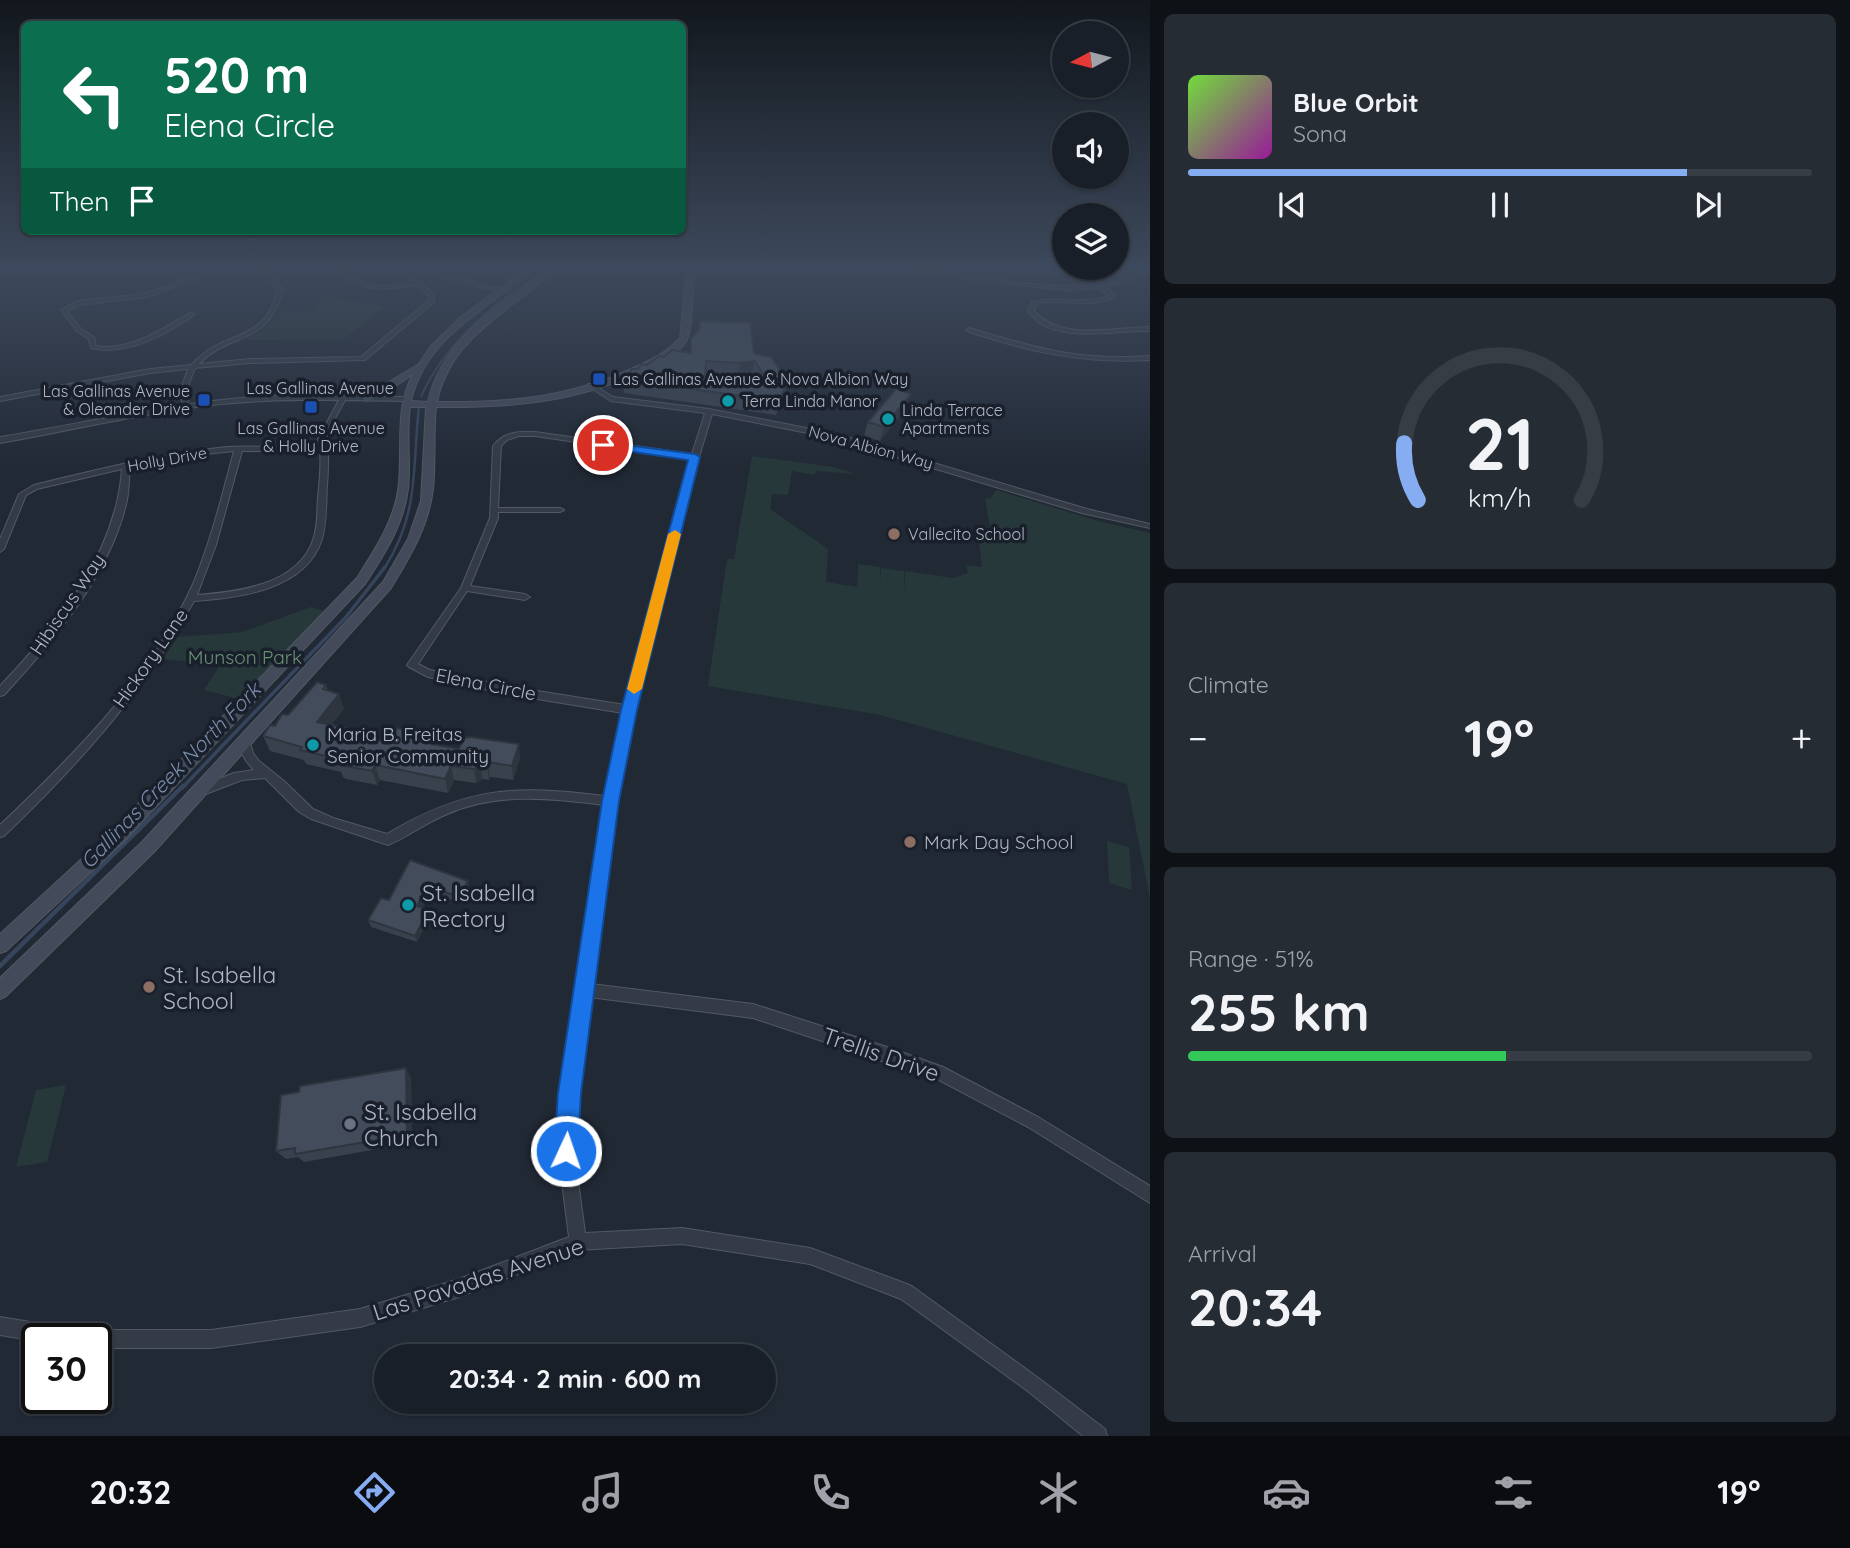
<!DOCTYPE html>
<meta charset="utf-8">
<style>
:root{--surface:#191f28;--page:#262c34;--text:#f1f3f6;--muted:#9fa2a8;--line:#373d45;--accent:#86acf1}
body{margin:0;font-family:Quicksand,sans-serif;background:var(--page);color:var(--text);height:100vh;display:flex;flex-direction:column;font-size:26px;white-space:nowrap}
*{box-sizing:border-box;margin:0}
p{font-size:23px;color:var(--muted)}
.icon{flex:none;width:38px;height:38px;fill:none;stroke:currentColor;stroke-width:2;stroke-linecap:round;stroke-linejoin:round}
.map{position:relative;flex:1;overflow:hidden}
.details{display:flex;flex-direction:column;gap:14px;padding:14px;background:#0e1116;width:700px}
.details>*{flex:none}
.top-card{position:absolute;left:21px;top:21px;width:665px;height:214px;border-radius:10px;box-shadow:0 2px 5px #0004,0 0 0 2px var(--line);background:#0b6e4f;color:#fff;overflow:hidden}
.needle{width:46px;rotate:263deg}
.tools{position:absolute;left:1052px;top:21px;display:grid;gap:14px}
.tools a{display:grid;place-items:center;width:77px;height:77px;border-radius:50%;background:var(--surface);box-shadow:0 2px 5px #0004,0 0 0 2px var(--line);font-size:35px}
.speed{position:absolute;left:21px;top:1323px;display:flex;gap:14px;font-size:35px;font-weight:700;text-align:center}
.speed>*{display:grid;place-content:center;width:91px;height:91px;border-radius:50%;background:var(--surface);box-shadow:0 2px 5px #0004,0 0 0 2px var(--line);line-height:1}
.speed .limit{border:4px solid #111;border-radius:10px;background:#fff;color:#111}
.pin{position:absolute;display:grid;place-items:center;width:60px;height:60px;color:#fff;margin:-30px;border:4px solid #fff;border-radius:50%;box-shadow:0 2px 7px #0007}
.me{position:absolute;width:77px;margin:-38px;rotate:3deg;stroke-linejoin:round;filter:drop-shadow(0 0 5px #0008)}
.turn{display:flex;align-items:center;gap:24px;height:147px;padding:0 28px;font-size:32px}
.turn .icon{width:91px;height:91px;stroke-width:2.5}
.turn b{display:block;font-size:49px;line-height:60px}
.then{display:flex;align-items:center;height:66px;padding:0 28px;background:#0003;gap:14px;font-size:26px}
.big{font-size:52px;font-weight:800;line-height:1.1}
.details .tile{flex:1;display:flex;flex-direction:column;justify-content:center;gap:10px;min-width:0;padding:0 24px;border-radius:10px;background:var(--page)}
.details .dial{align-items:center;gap:0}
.dial svg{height:182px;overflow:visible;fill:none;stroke:var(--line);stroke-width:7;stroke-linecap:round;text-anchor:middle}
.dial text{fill:var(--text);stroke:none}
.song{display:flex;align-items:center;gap:21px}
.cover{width:84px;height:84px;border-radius:10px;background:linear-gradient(135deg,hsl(100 70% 55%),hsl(300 70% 35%))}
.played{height:7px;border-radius:4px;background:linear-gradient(90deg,var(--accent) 80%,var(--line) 80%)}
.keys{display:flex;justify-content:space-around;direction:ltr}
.heat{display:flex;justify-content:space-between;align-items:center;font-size:38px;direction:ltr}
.charge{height:10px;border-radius:5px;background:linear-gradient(90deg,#34c759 51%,var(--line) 0)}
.trip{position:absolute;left:374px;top:1344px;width:402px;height:70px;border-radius:35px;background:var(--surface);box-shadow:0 2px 5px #0004,0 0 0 2px var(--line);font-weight:800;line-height:70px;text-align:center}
.dock{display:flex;height:112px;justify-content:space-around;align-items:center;background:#0a0c10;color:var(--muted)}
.dock .icon{width:49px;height:49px}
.dock .on{color:var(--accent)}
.dock b{font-size:32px;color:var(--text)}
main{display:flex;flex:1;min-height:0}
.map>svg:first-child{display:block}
</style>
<main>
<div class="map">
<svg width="1150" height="1436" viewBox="0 0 1150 1436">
<rect width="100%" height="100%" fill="#212935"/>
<path fill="#263839" d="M322,296L386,306L341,341L246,340L261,331L282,311H313Z
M752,456L834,467L856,474L816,471L815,475L792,471L788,495L772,494L770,509L828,549L826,582L857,587L858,564L880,567L881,582V568L904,571L905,594V571L953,578L968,573L966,565L982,567L977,526L990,527L985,499L991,498L996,490L1098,521L1150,533V898L1127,784L880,715L708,686L727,559H734Z
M311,607L324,611L239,699L204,690L220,665L163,659L177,637L242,632Z
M1107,841L1129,847L1132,890L1109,883Z
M66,1085L47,1162L16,1167L36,1090Z"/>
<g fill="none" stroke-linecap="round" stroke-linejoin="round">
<path stroke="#36445c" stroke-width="2" d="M508,267L512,278
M421,396C443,349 478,318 519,286L518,284"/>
<path stroke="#36445c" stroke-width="2.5" d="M384,569C420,512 412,469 419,406"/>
<path stroke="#36445c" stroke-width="3.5" d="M182,788L346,617L385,567"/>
<path stroke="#36445c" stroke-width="4.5" d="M0,966L183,786"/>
<g stroke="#525964" stroke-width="2">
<path id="minor" d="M223,267H231L146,297L79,305L67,311L81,329L94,337L96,346C129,352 162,329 190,313L195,314C167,335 126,356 91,348L89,339L77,331L61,310L78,301L143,294Z
M254,267C268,267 275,280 283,290C267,348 232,330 199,364L250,359L361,357L428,301L429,296L416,285C383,290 360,294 335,267C345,267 351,277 360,282C377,289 396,285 413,282L410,279L412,271L401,267H411L505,290L502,292L417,272L416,279L434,295V302L365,360L250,363L195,368L189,383L187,410L184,412L181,410L183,383L188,369L150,373L0,401V397L150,369L191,365C198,358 205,352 213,347C234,336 262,331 272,306C275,301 276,295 277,290L268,277Z
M1095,280L1115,295V297L1094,303L1044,302L1036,304L1034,311C1063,342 1112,327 1150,327V331C1118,330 1068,342 1040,323C1035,320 1032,315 1028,311L1032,302C1058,295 1085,305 1109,296L1093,283Z
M969,328C1035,348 1080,361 1150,356V360C1084,364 1029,352 967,331L966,330Z
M588,384H592L613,397L709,409L837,434L1087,509L1150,524V528L1082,513L833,438L712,414L699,457L634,710L616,801L591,984L753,1004L893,1049L943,1067L1038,1117L1150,1186V1203L1028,1127L939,1080L753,1018L589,997L576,1093L574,1151L585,1233L682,1228L810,1248L907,1284L913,1287L1041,1380L1105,1429L1107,1436H1083L1029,1392L901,1299L810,1264L682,1244L578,1250L459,1297L360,1327L211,1348H96V1339H37V1341L0,1335V1317L79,1330L85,1333L88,1338L90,1333L96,1330H211L360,1309L459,1279L569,1237L558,1151L562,1093L604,805C551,798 495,792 445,815C425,823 408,837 388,845L311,819L299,812L265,778L242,780L203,795L199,793L197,790L199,787L234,773L254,770C246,762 238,751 241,740H249L253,753L259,761L284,781L313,809L333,818L387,834C467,786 515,785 605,796L623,713L507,694L428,677L409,667L407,665L461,588L490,518L493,446C504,432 518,431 535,432L692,454L705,413L611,401L588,386ZM519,436H535L691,459L625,705L507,686L430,670L418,664L467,591L525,600L530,597L525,594L470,586L498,518V512H560L564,510L560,508H498L501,446L507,440Z
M343,396L346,398C340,410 331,423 327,437C325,443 328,451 328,458C328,467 328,476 327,485C326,502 327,522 322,539C306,590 239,598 194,601C143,693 80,763 4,836L0,837V825C74,755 151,678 193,584C211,541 222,496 234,451L196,455L130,467C129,478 129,489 127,500C112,572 53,642 4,695L0,696V686C57,626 116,554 122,469L37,489L26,495L4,549L0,552V539L19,494L34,485C95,470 156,455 218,448C251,444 285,450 319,444L318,439L340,398ZM320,448C321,464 320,480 318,497C317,511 318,526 313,540C298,585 237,592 197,595L216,545L242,451H298Z"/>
</g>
<g stroke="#525964" stroke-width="2">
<path id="tertiary" d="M901,267H917C976,276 1039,291 1100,284C1108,283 1118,281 1126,278C1135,275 1140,267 1150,267V269L1131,281L1101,288L1068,290L995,283Z
M290,395L407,397L411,399L407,401C345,400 283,398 221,404C146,412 74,430 0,443V437C97,421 192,398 290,395Z"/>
</g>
<g stroke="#525964" stroke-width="2">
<path id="secondary" d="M529,267H537C491,307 426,335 411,401L428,402C441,339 504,302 551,267H559C515,308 450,336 437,402C505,403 568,398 631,369C649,361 667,353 680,338L687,267H694C693,284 693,323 688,337C684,351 662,361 650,367C582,402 512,408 436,407C433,434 436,462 433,489C429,525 410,557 391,588L154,852L6,996L0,999V978L142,842L383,582L408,539L421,501L426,407H410C406,434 411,462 408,489C404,524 384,555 365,584L123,842L6,951L0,953V934L111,832L357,578C374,551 393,523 398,491C404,450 393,412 413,374L381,396L367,401L362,398L419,364L431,346L462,316Z"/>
</g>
<use href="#minor" fill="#343b46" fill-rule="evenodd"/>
<use href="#tertiary" fill="#343b46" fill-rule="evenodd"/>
<use href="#secondary" fill="#434a59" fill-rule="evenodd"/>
</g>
<path fill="#39414d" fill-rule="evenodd" d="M691,338L754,354L785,396L776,415L624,393L625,380L638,369L664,357L690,352ZM706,374L738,376L752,374L758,382L756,387L705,379Z
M906,408L880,441L864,436L868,422Z
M326,685L328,691L344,709L331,725L352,737L386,741L436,733L438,746L520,758L513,780L490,777L489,780L483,779L476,783L454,780L448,793L380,780L377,785L346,779L343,777L341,772L306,764L304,760L270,751L263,736L275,726Z
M410,860L468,881L469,887L462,903L429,893L422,908L429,910L430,916L417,942L371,927L368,920L389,900Z
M411,1078L412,1143L304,1162L298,1157L286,1159L276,1151Z"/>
<path fill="#2e353f" d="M755,361L752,374L738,376L740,363Z
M788,382L785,396L776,415L779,401Z
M911,394L906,408L880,441L884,427Z
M339,694L344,709L323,736L317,722Z
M436,733L439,747L431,744Z
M519,744L520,758L513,780L512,766Z
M488,762L490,777L489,780L487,765Z
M375,765L380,780L377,785L372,771Z
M480,765L483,779L476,783L474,769Z
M451,766L454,780L448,793L445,779Z
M468,881L469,887L462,903L460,897Z
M427,886L429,893L419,913L417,906Z
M429,910L430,916L417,942L415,936Z
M406,1068L411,1078L412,1143L407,1135Z"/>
<path fill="#424c5a" stroke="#2e353f" stroke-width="2" fill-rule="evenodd" d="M700,321L750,323L754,354L771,357L788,382L779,401L625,380L632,369H638L641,364L647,365L659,356L664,357L672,350L691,353V338L699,330ZM706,361L740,363L755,361L766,379H759L756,387L705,379Z
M896,389L911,394L884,427L868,422Z
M317,682L326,685L323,689L339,694L317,722L347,728L350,731L347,736L386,741L394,728L436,733L431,744L459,749L464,738L470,737L519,744L512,766L488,762L487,765H480L474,769L451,766L445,779L375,765L372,771L340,765L338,762L339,759L300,750L302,747L263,736L270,725L275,726L282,714L288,715Z
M410,860L468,881L460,897L427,886L417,906L429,910L415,936L368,920L381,898L389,900Z
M406,1068L407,1135L295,1154V1148L276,1151L281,1095L299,1092L300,1086Z"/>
<linearGradient id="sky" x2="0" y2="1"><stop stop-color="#12171d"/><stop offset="0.57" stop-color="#3d495c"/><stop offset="1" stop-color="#3d495c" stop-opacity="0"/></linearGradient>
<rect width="1150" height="468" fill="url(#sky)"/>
<path fill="#1a73e8" stroke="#114b97" stroke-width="2" d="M603,442L695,454L700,457L637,710L619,801L581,1093L578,1151L574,1159L566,1163L558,1159L554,1151L558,1093L602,801L621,710L688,460L599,447L598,445Z"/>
<path fill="#f59e0b" d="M675,530L681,534L642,689L634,694L627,689L668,534Z"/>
<g fill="#1a4fb4" stroke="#1a202b" stroke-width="2.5">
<rect x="592" y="372" width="14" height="14" rx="3.5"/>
<rect x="197" y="393" width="14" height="14" rx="3.5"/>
<rect x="304" y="400" width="14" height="14" rx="3.5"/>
</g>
<g fill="#0f9aa8" stroke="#1a202b" stroke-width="2.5">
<circle cx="728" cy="401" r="7"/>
<circle cx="888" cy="419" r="7"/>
<circle cx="313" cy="745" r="7"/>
<circle cx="408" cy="905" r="7"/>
</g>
<g fill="#8d6e63" stroke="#1a202b" stroke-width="2.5">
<circle cx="894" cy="534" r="7"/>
<circle cx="910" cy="842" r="7"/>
<circle cx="149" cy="987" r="7"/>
</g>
<circle fill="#6b7280" stroke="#1a202b" stroke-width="2.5" cx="350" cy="1124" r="7"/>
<g text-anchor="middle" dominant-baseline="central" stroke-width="7" stroke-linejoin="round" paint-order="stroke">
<g font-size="16" fill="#afb6c3" stroke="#1a202b" text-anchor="start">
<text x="613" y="379">Las Gallinas Avenue &amp; Nova Albion Way</text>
<text x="190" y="391" text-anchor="end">Las Gallinas Avenue<tspan x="190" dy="18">&amp; Oleander Drive</tspan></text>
<text x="742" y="401">Terra Linda Manor</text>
<text x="902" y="410">Linda Terrace<tspan x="902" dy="18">Apartments</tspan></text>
<text x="311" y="428" text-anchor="middle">Las Gallinas Avenue<tspan x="311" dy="18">&amp; Holly Drive</tspan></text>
<text x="908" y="534">Vallecito School</text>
</g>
<g font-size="16" fill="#afb6c3" stroke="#1a202b">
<text x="320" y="388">Las Gallinas Avenue</text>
<text transform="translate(871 447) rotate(15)">Nova Albion Way</text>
<text transform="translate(167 459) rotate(-10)">Holly Drive</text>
</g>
<g font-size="19" fill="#afb6c3" stroke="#1a202b">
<text transform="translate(67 604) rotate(-56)">Hibiscus Way</text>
<text transform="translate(150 658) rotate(-55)">Hickory Lane</text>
<text transform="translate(486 684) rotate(11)">Elena Circle</text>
</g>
<g font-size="19" fill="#689273" stroke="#1a202b">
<text x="245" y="657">Munson Park</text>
</g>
<g font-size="19" fill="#afb6c3" stroke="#1a202b" text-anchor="start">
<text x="327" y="734">Maria B. Freitas<tspan x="327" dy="22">Senior Community</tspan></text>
<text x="924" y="842">Mark Day School</text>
</g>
<g font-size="21" font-style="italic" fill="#788caa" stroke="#1a202b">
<text transform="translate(170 775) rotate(-46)">Gallinas Creek North Fork</text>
</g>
<g font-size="23" fill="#afb6c3" stroke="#1a202b" text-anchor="start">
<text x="422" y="892">St. Isabella<tspan x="422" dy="26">Rectory</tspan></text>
<text x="163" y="974">St. Isabella<tspan x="163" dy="26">School</tspan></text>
<text x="364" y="1111">St. Isabella<tspan x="364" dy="26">Church</tspan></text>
</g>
<g font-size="23" fill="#afb6c3" stroke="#1a202b">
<text transform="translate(881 1054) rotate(19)">Trellis Drive</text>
<text transform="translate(478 1279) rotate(-18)">Las Pavadas Avenue</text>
</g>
</g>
</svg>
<div class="tools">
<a><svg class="needle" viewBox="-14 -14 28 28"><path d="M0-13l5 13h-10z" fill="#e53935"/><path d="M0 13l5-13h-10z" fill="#9fa2a8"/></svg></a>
<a><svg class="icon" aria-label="sound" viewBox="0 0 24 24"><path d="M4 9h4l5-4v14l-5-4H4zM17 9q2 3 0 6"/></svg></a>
<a><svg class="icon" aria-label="layers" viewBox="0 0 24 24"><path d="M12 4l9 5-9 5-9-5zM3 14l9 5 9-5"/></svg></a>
</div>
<div class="speed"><div class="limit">30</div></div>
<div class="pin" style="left:603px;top:445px;background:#d93025"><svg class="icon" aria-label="arrive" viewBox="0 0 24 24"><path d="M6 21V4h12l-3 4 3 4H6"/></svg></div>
<svg class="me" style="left:566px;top:1151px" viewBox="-20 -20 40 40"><circle r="17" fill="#1a73e8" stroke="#fff" stroke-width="3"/><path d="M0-11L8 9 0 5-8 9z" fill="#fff"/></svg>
<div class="trip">20:34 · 2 min · 600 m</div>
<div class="top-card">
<div class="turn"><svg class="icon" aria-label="left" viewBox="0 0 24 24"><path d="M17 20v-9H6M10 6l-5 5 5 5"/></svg><div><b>520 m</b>Elena Circle</div></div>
<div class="then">Then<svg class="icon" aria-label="arrive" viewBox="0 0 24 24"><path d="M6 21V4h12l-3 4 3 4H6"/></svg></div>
</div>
</div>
<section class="details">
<div class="tile">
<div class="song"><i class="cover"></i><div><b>Blue Orbit</b><p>Sona</p></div></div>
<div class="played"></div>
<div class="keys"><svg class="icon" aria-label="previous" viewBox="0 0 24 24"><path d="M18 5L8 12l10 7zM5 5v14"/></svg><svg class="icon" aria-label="pause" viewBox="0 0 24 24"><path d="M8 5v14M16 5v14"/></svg><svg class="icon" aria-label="next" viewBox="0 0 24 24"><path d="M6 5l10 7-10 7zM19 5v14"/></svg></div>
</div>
<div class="tile dial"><svg viewBox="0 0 100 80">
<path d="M14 69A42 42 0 1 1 86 69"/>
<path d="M14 69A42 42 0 0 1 8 44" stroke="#86acf1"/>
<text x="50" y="56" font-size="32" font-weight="700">21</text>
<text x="50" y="72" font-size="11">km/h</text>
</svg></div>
<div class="tile"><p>Climate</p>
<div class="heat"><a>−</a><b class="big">19°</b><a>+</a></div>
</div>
<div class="tile"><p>Range · 51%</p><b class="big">255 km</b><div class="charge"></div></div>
<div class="tile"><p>Arrival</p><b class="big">20:34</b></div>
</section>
</main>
<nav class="dock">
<b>20:32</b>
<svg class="icon on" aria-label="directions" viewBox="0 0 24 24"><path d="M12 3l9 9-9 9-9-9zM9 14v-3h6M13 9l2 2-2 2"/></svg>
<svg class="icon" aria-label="music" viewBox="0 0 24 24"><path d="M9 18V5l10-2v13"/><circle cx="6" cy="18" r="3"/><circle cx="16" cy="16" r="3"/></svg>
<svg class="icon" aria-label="phone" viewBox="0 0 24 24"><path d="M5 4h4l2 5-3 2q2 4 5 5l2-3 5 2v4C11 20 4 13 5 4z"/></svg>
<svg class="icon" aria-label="climate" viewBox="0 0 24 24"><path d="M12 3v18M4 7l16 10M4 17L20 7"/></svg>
<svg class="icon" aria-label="car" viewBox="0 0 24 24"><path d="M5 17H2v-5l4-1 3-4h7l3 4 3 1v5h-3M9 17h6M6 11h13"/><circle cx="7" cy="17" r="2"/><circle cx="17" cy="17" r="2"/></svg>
<svg class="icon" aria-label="filters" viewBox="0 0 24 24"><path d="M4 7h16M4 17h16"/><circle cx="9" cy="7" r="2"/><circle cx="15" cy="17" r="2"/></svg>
<b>19°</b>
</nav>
